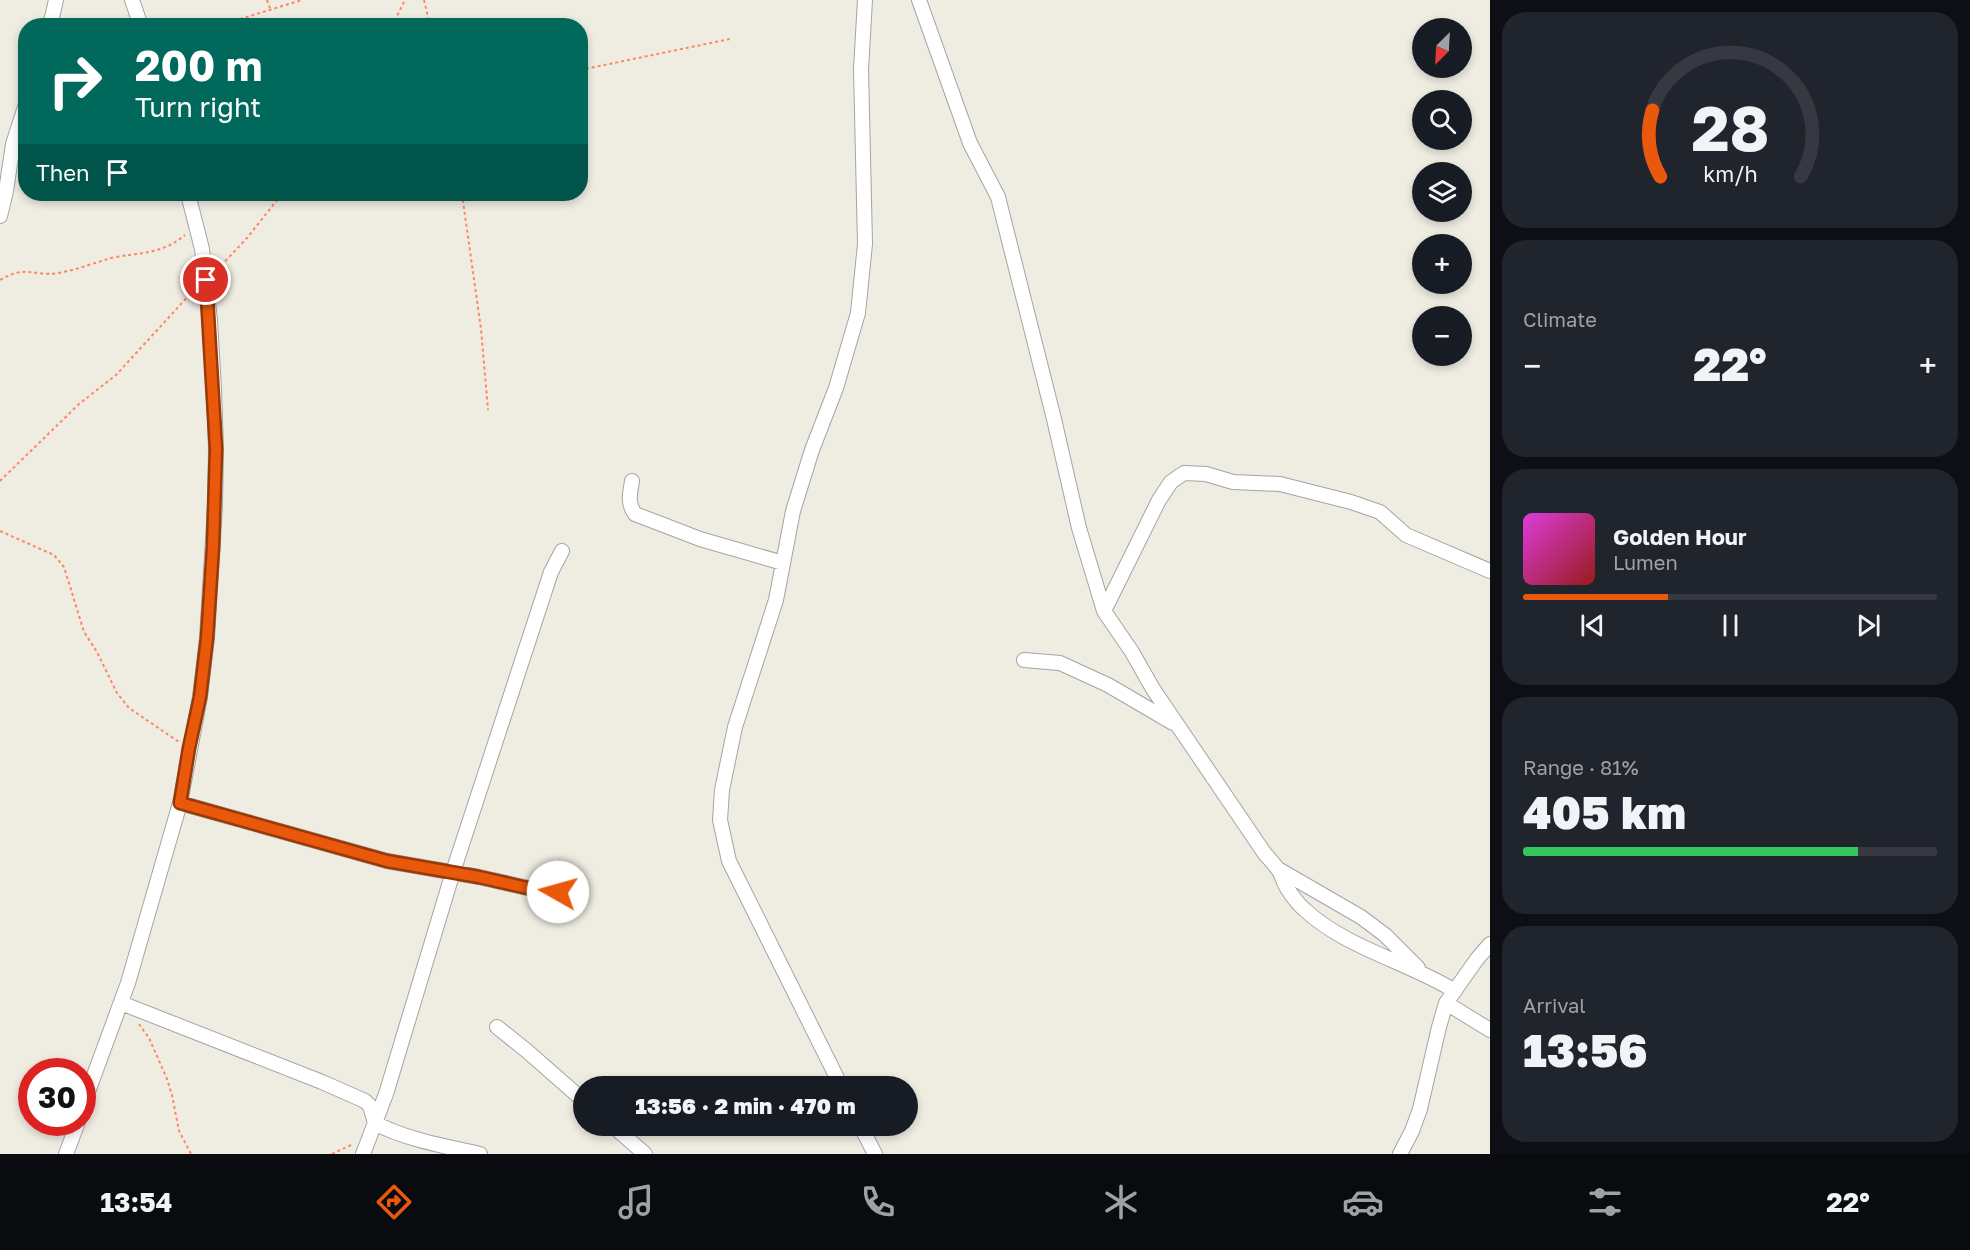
<!DOCTYPE html>
<meta charset="utf-8">
<style>
:root{--surface:#171b24;--page:#20242c;--text:#f1f3f6;--muted:#9ea1a6;--line:#363941;--accent:#ea580c}
body{margin:0;font-family:"Golos Text",sans-serif;background:var(--page);color:var(--text);height:100vh;display:flex;flex-direction:column;font-size:22px;white-space:nowrap}
*{box-sizing:border-box;margin:0}
p{font-size:20px;color:var(--muted)}
.icon{flex:none;width:33px;height:33px;fill:none;stroke:currentColor;stroke-width:2;stroke-linecap:round;stroke-linejoin:round}
.map{position:relative;flex:1;overflow:hidden}
.panel{display:flex;flex-direction:column;gap:12px;padding:12px;background:#0d0f14;width:480px}
.panel>*{flex:none}
.banner{position:absolute;left:18px;top:18px;width:570px;height:183px;border-radius:24px;box-shadow:0 3px 9px #0003;background:#00695c;color:#fff;overflow:hidden}
.needle{width:39px;rotate:204deg}
.fabs{position:absolute;left:1412px;top:18px;display:grid;gap:12px}
.fabs a{display:grid;place-items:center;width:60px;height:60px;border-radius:50%;background:var(--surface);box-shadow:0 3px 9px #0003;font-size:30px}
.speed{position:absolute;left:18px;top:1058px;display:flex;gap:12px;font-size:30px;font-weight:700;text-align:center}
.speed>*{display:grid;place-content:center;width:78px;height:78px;border-radius:50%;background:var(--surface);box-shadow:0 3px 9px #0003;line-height:1}
.speed .limit{border:9px solid #d22;background:#fff;color:#111}
.pin{position:absolute;display:grid;place-items:center;width:51px;height:51px;color:#fff;margin:-26px;border:3px solid #fff;border-radius:50%;box-shadow:0 2px 6px #0007}
.me{position:absolute;width:66px;margin:-33px;rotate:277deg;stroke-linejoin:round;filter:drop-shadow(0 0 4px #0008)}
.turn{display:flex;align-items:center;gap:21px;height:126px;padding:0 18px;font-size:27px}
.turn .icon{width:78px;height:78px;stroke-width:2.5}
.turn b{display:block;font-size:42px;line-height:51px}
.then{display:flex;align-items:center;height:57px;padding:0 18px;background:#0003;gap:12px;font-size:22px}
.big{font-size:45px;font-weight:800;line-height:1.1}
.panel .widget{flex:1;display:flex;flex-direction:column;justify-content:center;gap:9px;min-width:0;padding:0 21px;border-radius:24px;background:var(--page)}
.panel .dial{align-items:center;gap:0}
.dial svg{height:156px;overflow:visible;fill:none;stroke:var(--line);stroke-width:7;stroke-linecap:round;text-anchor:middle}
.dial text{fill:var(--text);stroke:none}
.song{display:flex;align-items:center;gap:18px}
.cover{width:72px;height:72px;border-radius:9px;background:linear-gradient(135deg,hsl(300 70% 55%),hsl(0 70% 35%))}
.played{height:6px;border-radius:3px;background:linear-gradient(90deg,var(--accent) 35%,var(--line) 35%)}
.keys{display:flex;justify-content:space-around;direction:ltr}
.heat{display:flex;justify-content:space-between;align-items:center;font-size:33px;direction:ltr}
.charge{height:9px;border-radius:4px;background:linear-gradient(90deg,#34c759 81%,var(--line) 0)}
.trip{position:absolute;left:573px;top:1076px;width:345px;height:60px;border-radius:30px;background:var(--surface);box-shadow:0 3px 9px #0003;font-weight:800;line-height:60px;text-align:center}
.menu{display:flex;height:96px;justify-content:space-around;align-items:center;background:#090b0e;color:var(--muted)}
.menu .icon{width:42px;height:42px}
.menu .active{color:var(--accent)}
.menu b{font-size:27px;color:var(--text)}
main{display:flex;flex:1;min-height:0}
.map>svg:first-child{display:block}
</style>
<main>
<div class="map">
<svg width="1490" height="1154" viewBox="0 0 1490 1154">
<rect width="100%" height="100%" fill="#efece2"/>
<g fill="none" stroke-linecap="round" stroke-linejoin="round">
<g stroke="#a4a4a4" stroke-width="16">
<path id="minor" d="M132,0L141,26
M919,0L970,143L998,197L1054,419L1079,528L1104,611L1132,652L1153,689L1265,854C1269,858 1273,863 1277,868C1282,874 1283,882 1287,888C1292,896 1298,904 1305,910C1346,948 1408,962 1455,991
M50,26L56,0
M0,216L6,191L13,144L26,104
M632,481C630,494 627,503 635,514L700,539L783,563
M1104,611L1159,500L1171,482L1184,473L1206,474L1233,482L1280,484L1351,502L1380,512L1406,535L1490,571
M1024,660L1060,663L1108,685L1173,723
M180,803L387,861L479,877L532,889L558,892
M1278,869L1361,917L1385,935L1418,968
M121,1003L322,1082L365,1101L370,1106L375,1123C404,1139 448,1147 480,1154
M1446,1003L1490,1030
M497,1027L527,1051L584,1101
M841,1086L729,861L720,820L722,790L735,727L776,600L793,511L812,450L836,388L858,313L865,244L861,69L865,0
M82,1108L128,983L180,803L200,697L207,638L215,506L216,449L214,389L210,320L202,249L188,194
M612,1125L645,1154
M860,1125L875,1154
M66,1154L78,1122
M363,1154L386,1094L453,872L551,572L562,551
M1400,1154L1412,1131L1420,1109L1439,1027L1446,1003L1477,959L1490,944"/>
</g>
<path stroke="#ff8563" stroke-width="2" stroke-dasharray="3 3" stroke-linecap="butt" d="M267,0L270,8
M424,0L430,26
M217,26L302,0
M392,26L405,0
M580,70L730,39
M462,194L481,329L488,410
M217,270L247,238L282,194
M0,280C28,264 32,277 58,273C76,270 94,263 111,258C140,252 161,255 185,235
M0,481L79,404L116,375L192,292
M0,531L54,555L64,567L84,632L97,652L117,693L129,708L179,742
M139,1024L149,1038L167,1079L172,1095L179,1131L191,1154
M332,1154L351,1145"/>
<use href="#minor" stroke="#fff" stroke-width="14"/>
</g>
<g fill="none" stroke-linecap="round" stroke-linejoin="round">
<g stroke="#983908" stroke-width="15">
<path id="route" d="M206,280L216,449L213,547L207,638L200,697L189,748L180,803L387,861L479,877L532,889L558,892"/>
</g>
<use href="#route" stroke="#ea580c" stroke-width="10"/>
</g>
</svg>
<div class="fabs">
<a><svg class="needle" viewBox="-14 -14 28 28"><path d="M0-13l5 13h-10z" fill="#e53935"/><path d="M0 13l5-13h-10z" fill="#9ea1a6"/></svg></a>
<a><svg class="icon" aria-label="search" viewBox="0 0 24 24"><circle cx="10" cy="10" r="6"/><path d="M15 15l6 6"/></svg></a>
<a><svg class="icon" aria-label="layers" viewBox="0 0 24 24"><path d="M12 4l9 5-9 5-9-5zM3 14l9 5 9-5"/></svg></a>
<a>+</a>
<a>−</a>
</div>
<div class="speed"><div class="limit">30</div></div>
<div class="pin" style="left:206px;top:280px;background:#d93025"><svg class="icon" aria-label="arrive" viewBox="0 0 24 24"><path d="M6 21V4h12l-3 4 3 4H6"/></svg></div>
<svg class="me" style="left:558px;top:892px" viewBox="-20 -20 40 40"><circle r="19" fill="#fff"/><path d="M0-13L10 11 0 6-10 11z" fill="#ea580c"/></svg>
<div class="trip">13:56 · 2 min · 470 m</div>
<div class="banner">
<div class="turn"><svg class="icon" aria-label="right" viewBox="0 0 24 24"><path d="M7 20v-9h11M14 6l5 5-5 5"/></svg><div><b>200 m</b>Turn right</div></div>
<div class="then">Then<svg class="icon" aria-label="arrive" viewBox="0 0 24 24"><path d="M6 21V4h12l-3 4 3 4H6"/></svg></div>
</div>
</div>
<section class="panel">
<div class="widget dial"><svg viewBox="0 0 100 80">
<path d="M14 69A42 42 0 1 1 86 69"/>
<path d="M14 69A42 42 0 0 1 10 35" stroke="#ea580c"/>
<text x="50" y="56" font-size="32" font-weight="700">28</text>
<text x="50" y="72" font-size="11">km/h</text>
</svg></div>
<div class="widget"><p>Climate</p>
<div class="heat"><a>−</a><b class="big">22°</b><a>+</a></div>
</div>
<div class="widget">
<div class="song"><i class="cover"></i><div><b>Golden Hour</b><p>Lumen</p></div></div>
<div class="played"></div>
<div class="keys"><svg class="icon" aria-label="previous" viewBox="0 0 24 24"><path d="M18 5L8 12l10 7zM5 5v14"/></svg><svg class="icon" aria-label="pause" viewBox="0 0 24 24"><path d="M8 5v14M16 5v14"/></svg><svg class="icon" aria-label="next" viewBox="0 0 24 24"><path d="M6 5l10 7-10 7zM19 5v14"/></svg></div>
</div>
<div class="widget"><p>Range · 81%</p><b class="big">405 km</b><div class="charge"></div></div>
<div class="widget"><p>Arrival</p><b class="big">13:56</b></div>
</section>
</main>
<nav class="menu">
<b>13:54</b>
<svg class="icon active" aria-label="directions" viewBox="0 0 24 24"><path d="M12 3l9 9-9 9-9-9zM9 14v-3h6M13 9l2 2-2 2"/></svg>
<svg class="icon" aria-label="music" viewBox="0 0 24 24"><path d="M9 18V5l10-2v13"/><circle cx="6" cy="18" r="3"/><circle cx="16" cy="16" r="3"/></svg>
<svg class="icon" aria-label="phone" viewBox="0 0 24 24"><path d="M5 4h4l2 5-3 2q2 4 5 5l2-3 5 2v4C11 20 4 13 5 4z"/></svg>
<svg class="icon" aria-label="climate" viewBox="0 0 24 24"><path d="M12 3v18M4 7l16 10M4 17L20 7"/></svg>
<svg class="icon" aria-label="car" viewBox="0 0 24 24"><path d="M5 17H2v-5l4-1 3-4h7l3 4 3 1v5h-3M9 17h6M6 11h13"/><circle cx="7" cy="17" r="2"/><circle cx="17" cy="17" r="2"/></svg>
<svg class="icon" aria-label="filters" viewBox="0 0 24 24"><path d="M4 7h16M4 17h16"/><circle cx="9" cy="7" r="2"/><circle cx="15" cy="17" r="2"/></svg>
<b>22°</b>
</nav>
